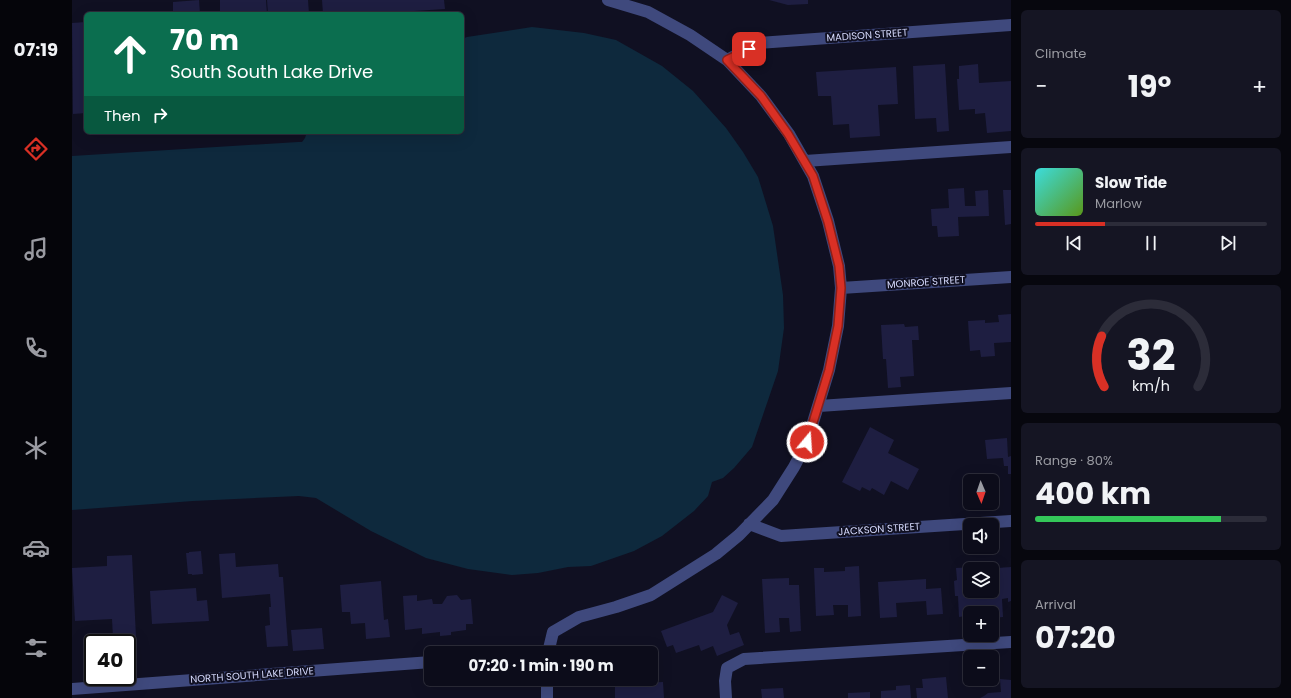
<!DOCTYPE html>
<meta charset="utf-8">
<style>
:root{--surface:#0c0c1a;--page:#151523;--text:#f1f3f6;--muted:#9a9ba2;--line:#2c2c39;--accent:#d93025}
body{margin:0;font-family:Poppins,sans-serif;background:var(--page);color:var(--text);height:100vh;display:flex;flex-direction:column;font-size:15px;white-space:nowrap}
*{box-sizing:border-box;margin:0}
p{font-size:13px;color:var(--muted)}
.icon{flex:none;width:22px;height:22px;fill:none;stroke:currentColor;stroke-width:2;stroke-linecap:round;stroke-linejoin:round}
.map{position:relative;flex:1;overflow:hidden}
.details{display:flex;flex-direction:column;gap:10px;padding:10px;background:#07070e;width:280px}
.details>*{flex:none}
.top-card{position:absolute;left:12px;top:12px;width:380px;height:122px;border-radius:6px;box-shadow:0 4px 16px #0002,0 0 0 1px var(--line);background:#0b6e4f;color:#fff;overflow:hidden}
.needle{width:26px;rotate:178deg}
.controls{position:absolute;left:891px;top:474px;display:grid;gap:8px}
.controls a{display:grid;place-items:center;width:36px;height:36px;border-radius:6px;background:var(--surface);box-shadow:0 4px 16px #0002,0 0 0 1px var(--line);font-size:20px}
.speed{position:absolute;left:12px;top:634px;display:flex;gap:8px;font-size:20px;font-weight:700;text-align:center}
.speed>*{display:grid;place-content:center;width:52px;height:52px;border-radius:50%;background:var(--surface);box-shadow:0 4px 16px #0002,0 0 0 1px var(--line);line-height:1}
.speed .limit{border:2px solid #111;border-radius:6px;background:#fff;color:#111}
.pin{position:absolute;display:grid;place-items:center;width:34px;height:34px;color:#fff;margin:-17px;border-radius:8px;box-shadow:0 2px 6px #0006}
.me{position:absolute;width:44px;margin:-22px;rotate:18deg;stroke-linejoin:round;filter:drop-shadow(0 0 3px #0008)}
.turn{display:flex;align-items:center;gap:14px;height:84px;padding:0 20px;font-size:18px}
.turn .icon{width:52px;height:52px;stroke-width:2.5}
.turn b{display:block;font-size:28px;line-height:34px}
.then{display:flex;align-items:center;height:38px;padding:0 20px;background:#0003;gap:8px;font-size:15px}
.big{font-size:30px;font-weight:700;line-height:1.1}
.details .widget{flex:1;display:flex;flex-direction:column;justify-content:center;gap:6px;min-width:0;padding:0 14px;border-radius:6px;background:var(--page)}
.details .dial{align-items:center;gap:0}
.dial svg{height:104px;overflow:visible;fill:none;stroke:var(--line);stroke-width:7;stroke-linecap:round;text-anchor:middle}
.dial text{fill:var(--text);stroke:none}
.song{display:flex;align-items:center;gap:12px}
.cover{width:48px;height:48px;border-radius:6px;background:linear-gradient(135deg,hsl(180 70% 55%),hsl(90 70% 35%))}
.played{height:4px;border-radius:2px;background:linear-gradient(90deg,var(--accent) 30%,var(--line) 30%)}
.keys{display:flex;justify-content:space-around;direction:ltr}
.heat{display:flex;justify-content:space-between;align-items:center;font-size:22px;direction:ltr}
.charge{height:6px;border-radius:3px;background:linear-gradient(90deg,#34c759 80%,var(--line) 0)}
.trip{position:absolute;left:352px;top:646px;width:234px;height:40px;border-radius:6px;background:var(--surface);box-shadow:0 4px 16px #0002,0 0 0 1px var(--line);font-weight:700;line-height:40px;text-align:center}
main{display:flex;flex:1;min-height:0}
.menu{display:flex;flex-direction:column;width:72px;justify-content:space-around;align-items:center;background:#05050a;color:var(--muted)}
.menu .icon{width:28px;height:28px}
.menu .on{color:var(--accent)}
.menu b{font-size:18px;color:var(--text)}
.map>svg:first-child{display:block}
</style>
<main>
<nav class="menu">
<b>07:19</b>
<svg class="icon on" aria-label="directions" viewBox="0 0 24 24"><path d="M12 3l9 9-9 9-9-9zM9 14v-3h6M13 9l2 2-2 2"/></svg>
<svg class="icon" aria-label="music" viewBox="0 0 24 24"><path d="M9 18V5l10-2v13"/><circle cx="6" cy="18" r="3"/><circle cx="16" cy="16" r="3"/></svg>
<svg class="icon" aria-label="phone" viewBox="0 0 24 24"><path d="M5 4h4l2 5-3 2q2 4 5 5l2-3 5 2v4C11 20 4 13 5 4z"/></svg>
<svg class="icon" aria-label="climate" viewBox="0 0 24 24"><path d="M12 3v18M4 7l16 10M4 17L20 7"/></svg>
<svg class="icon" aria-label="car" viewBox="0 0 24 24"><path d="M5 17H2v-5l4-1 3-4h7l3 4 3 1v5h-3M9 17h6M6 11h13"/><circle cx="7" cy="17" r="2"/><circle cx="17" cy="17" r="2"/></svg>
<svg class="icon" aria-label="filters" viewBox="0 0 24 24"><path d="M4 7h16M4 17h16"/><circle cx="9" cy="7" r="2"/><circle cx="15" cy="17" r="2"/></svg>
</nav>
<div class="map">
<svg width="939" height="698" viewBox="0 0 939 698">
<rect width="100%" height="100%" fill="#101022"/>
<path fill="#0e293d" d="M460,27L512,33L544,40L590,66L621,91L654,128L671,152L686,177L701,226L711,295L712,328L706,371L680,447L662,468L651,478L640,482L636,496L622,511L590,536L562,551L519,566L496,567L466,573L440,575L396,569L354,558L299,531L244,498L227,496L121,501L0,510V156L226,142H230L233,138L235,132H390V39L395,37Z"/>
<path fill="#1e1e41" d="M127,0L128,14H101V2Z
M148,0H194L195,14H148Z
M195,0H236L237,14H196Z
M250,0H372L373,9L327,12V14H251Z
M697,0H736V4L716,5Z
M14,22V113L1,114L0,23Z
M873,64L877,131L865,132L864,118L843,119L841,66Z
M906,64L907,83L939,81V131L915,133L913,113L903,114V109L887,110L885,79H887V66Z
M824,67L826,104L806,105L808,136L778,138L777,124L761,125L759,96H746L744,72Z
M892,188L893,206H904L903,191L916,190L917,216L886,217L887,236L866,237L865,226H860L859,209L877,208L876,189Z
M931,190H939V224L933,225Z
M939,314V342L922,343L923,356L909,357L908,350L898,351L896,321L913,320V323L927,322L926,315Z
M832,324L833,327L846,326L847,340H840L842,376L828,377L829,387L816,388L814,359H811L809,325Z
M798,427L822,440L816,453L847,469L836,490L819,481L812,495L800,488L798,491L790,487L788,491L770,482Z
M935,438L936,457L939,456V474H936V466H932L931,458L915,459L913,440Z
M129,551L131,574L120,575V574H116L114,553H117V552Z
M163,553L164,567L206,564L207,577H211L216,646L195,647L193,626L198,625L197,607H199L198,594L150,598L147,554Z
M60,555L64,637L41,638L40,619L3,621L0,568L35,566V556Z
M787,566L789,616L776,617V605H761L762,615L744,616L742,568H752V572L773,571V567Z
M903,567V569H898V591H920V573L925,572V568L939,567V601L936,602V598L930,599L931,617L920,618V613H898V619L894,620V616L887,617L886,596H883L882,581L885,580L884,568Z
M717,578V585H727L729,631L718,632L717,618H707L708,632L693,633L690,579Z
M854,579V589L869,588L871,614L855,615L854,601L824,603L825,617L808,618L806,582Z
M309,581L312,620L316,619L318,637L294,639L293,623L279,624L278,612H270L268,585Z
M124,588L125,601L135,600L137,621L80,624L78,591Z
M345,595V601L360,599L361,604H370L375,596L385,595L389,600L399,599L401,624H394V630L379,632V635L368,636V632L350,634V628L333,630L331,596Z
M650,595L666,603L655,625L658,635L667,632L672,645L645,656L641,646L629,651L627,645L604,653L601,645L595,647L589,631L641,612Z
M250,628L252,649L221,651L219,630Z
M874,677L876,698H845L844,688H851L850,679Z
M928,679L939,680V698H908L912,696L916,693L929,692Z
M591,682L592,698H543V684Z
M838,685L839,698H809V691L824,690V686Z
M711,688L712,698H690L689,689Z
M798,692V698H776V693Z"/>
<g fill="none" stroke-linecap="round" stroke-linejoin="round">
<path stroke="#3f497d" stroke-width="12" d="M655,60L687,43L939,25
M733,161L939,147
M769,288L939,277
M747,406L939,393
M677,524L709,536L939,521
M476,653L481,632L507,617L544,607L579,595L644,554L667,535L701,500L722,467L735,442L757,370L766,326L769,288L767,266L756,221L741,176L717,134L689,96L655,60L618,35L576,12L536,0
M475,679V698
M0,689L359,662
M654,698L653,681L655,668L672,659L939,642"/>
</g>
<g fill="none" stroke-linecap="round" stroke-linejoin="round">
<g stroke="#8d1f18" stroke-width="10">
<path id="route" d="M677,49L655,60L689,96L716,134L741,176L756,222L767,266L769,288L766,326L757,370L735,442"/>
</g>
<use href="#route" stroke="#d93025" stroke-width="7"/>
</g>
<g text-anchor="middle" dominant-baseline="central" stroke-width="4" stroke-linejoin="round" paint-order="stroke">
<g font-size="10" fill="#d4d8fb" stroke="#101022">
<text transform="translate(795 35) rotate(-4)">MADISON STREET</text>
<text transform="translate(854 282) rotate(-4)">MONROE STREET</text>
<text transform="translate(807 529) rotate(-4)">JACKSON STREET</text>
<text transform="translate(180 675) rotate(-4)">NORTH SOUTH LAKE DRIVE</text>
</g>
</g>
</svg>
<div class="controls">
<a><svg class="needle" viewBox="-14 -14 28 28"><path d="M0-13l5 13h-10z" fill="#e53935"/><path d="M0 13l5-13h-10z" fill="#9a9ba2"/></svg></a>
<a><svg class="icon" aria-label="sound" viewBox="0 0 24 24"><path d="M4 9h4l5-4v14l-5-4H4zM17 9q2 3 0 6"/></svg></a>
<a><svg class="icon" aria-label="layers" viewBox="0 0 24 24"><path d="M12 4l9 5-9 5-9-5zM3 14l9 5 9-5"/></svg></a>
<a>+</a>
<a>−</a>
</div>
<div class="speed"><div class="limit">40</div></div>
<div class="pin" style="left:677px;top:49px;background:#d93025"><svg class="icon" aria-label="arrive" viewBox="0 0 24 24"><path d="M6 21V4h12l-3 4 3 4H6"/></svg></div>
<svg class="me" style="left:735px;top:442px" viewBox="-20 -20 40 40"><circle r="17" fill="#d93025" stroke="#fff" stroke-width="3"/><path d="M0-11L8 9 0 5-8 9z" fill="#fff"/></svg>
<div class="trip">07:20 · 1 min · 190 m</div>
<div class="top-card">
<div class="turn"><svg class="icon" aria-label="ahead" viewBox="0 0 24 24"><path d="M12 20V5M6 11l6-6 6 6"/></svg><div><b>70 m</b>South South Lake Drive</div></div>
<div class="then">Then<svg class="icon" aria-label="right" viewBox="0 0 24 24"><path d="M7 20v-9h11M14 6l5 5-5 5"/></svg></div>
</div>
</div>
<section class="details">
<div class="widget"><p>Climate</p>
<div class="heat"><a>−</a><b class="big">19°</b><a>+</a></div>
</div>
<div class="widget">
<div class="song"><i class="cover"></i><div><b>Slow Tide</b><p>Marlow</p></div></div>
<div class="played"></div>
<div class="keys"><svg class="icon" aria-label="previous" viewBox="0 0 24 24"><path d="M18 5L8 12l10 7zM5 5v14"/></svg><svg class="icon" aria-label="pause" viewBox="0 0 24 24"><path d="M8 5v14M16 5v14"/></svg><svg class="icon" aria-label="next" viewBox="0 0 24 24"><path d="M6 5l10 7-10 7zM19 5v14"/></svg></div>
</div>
<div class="widget dial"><svg viewBox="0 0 100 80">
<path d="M14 69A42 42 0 1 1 86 69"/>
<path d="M14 69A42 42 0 0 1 12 30" stroke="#d93025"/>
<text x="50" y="56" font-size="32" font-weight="700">32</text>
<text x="50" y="72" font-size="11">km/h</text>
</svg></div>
<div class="widget"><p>Range · 80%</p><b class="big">400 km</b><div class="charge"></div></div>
<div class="widget"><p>Arrival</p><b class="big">07:20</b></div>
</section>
</main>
